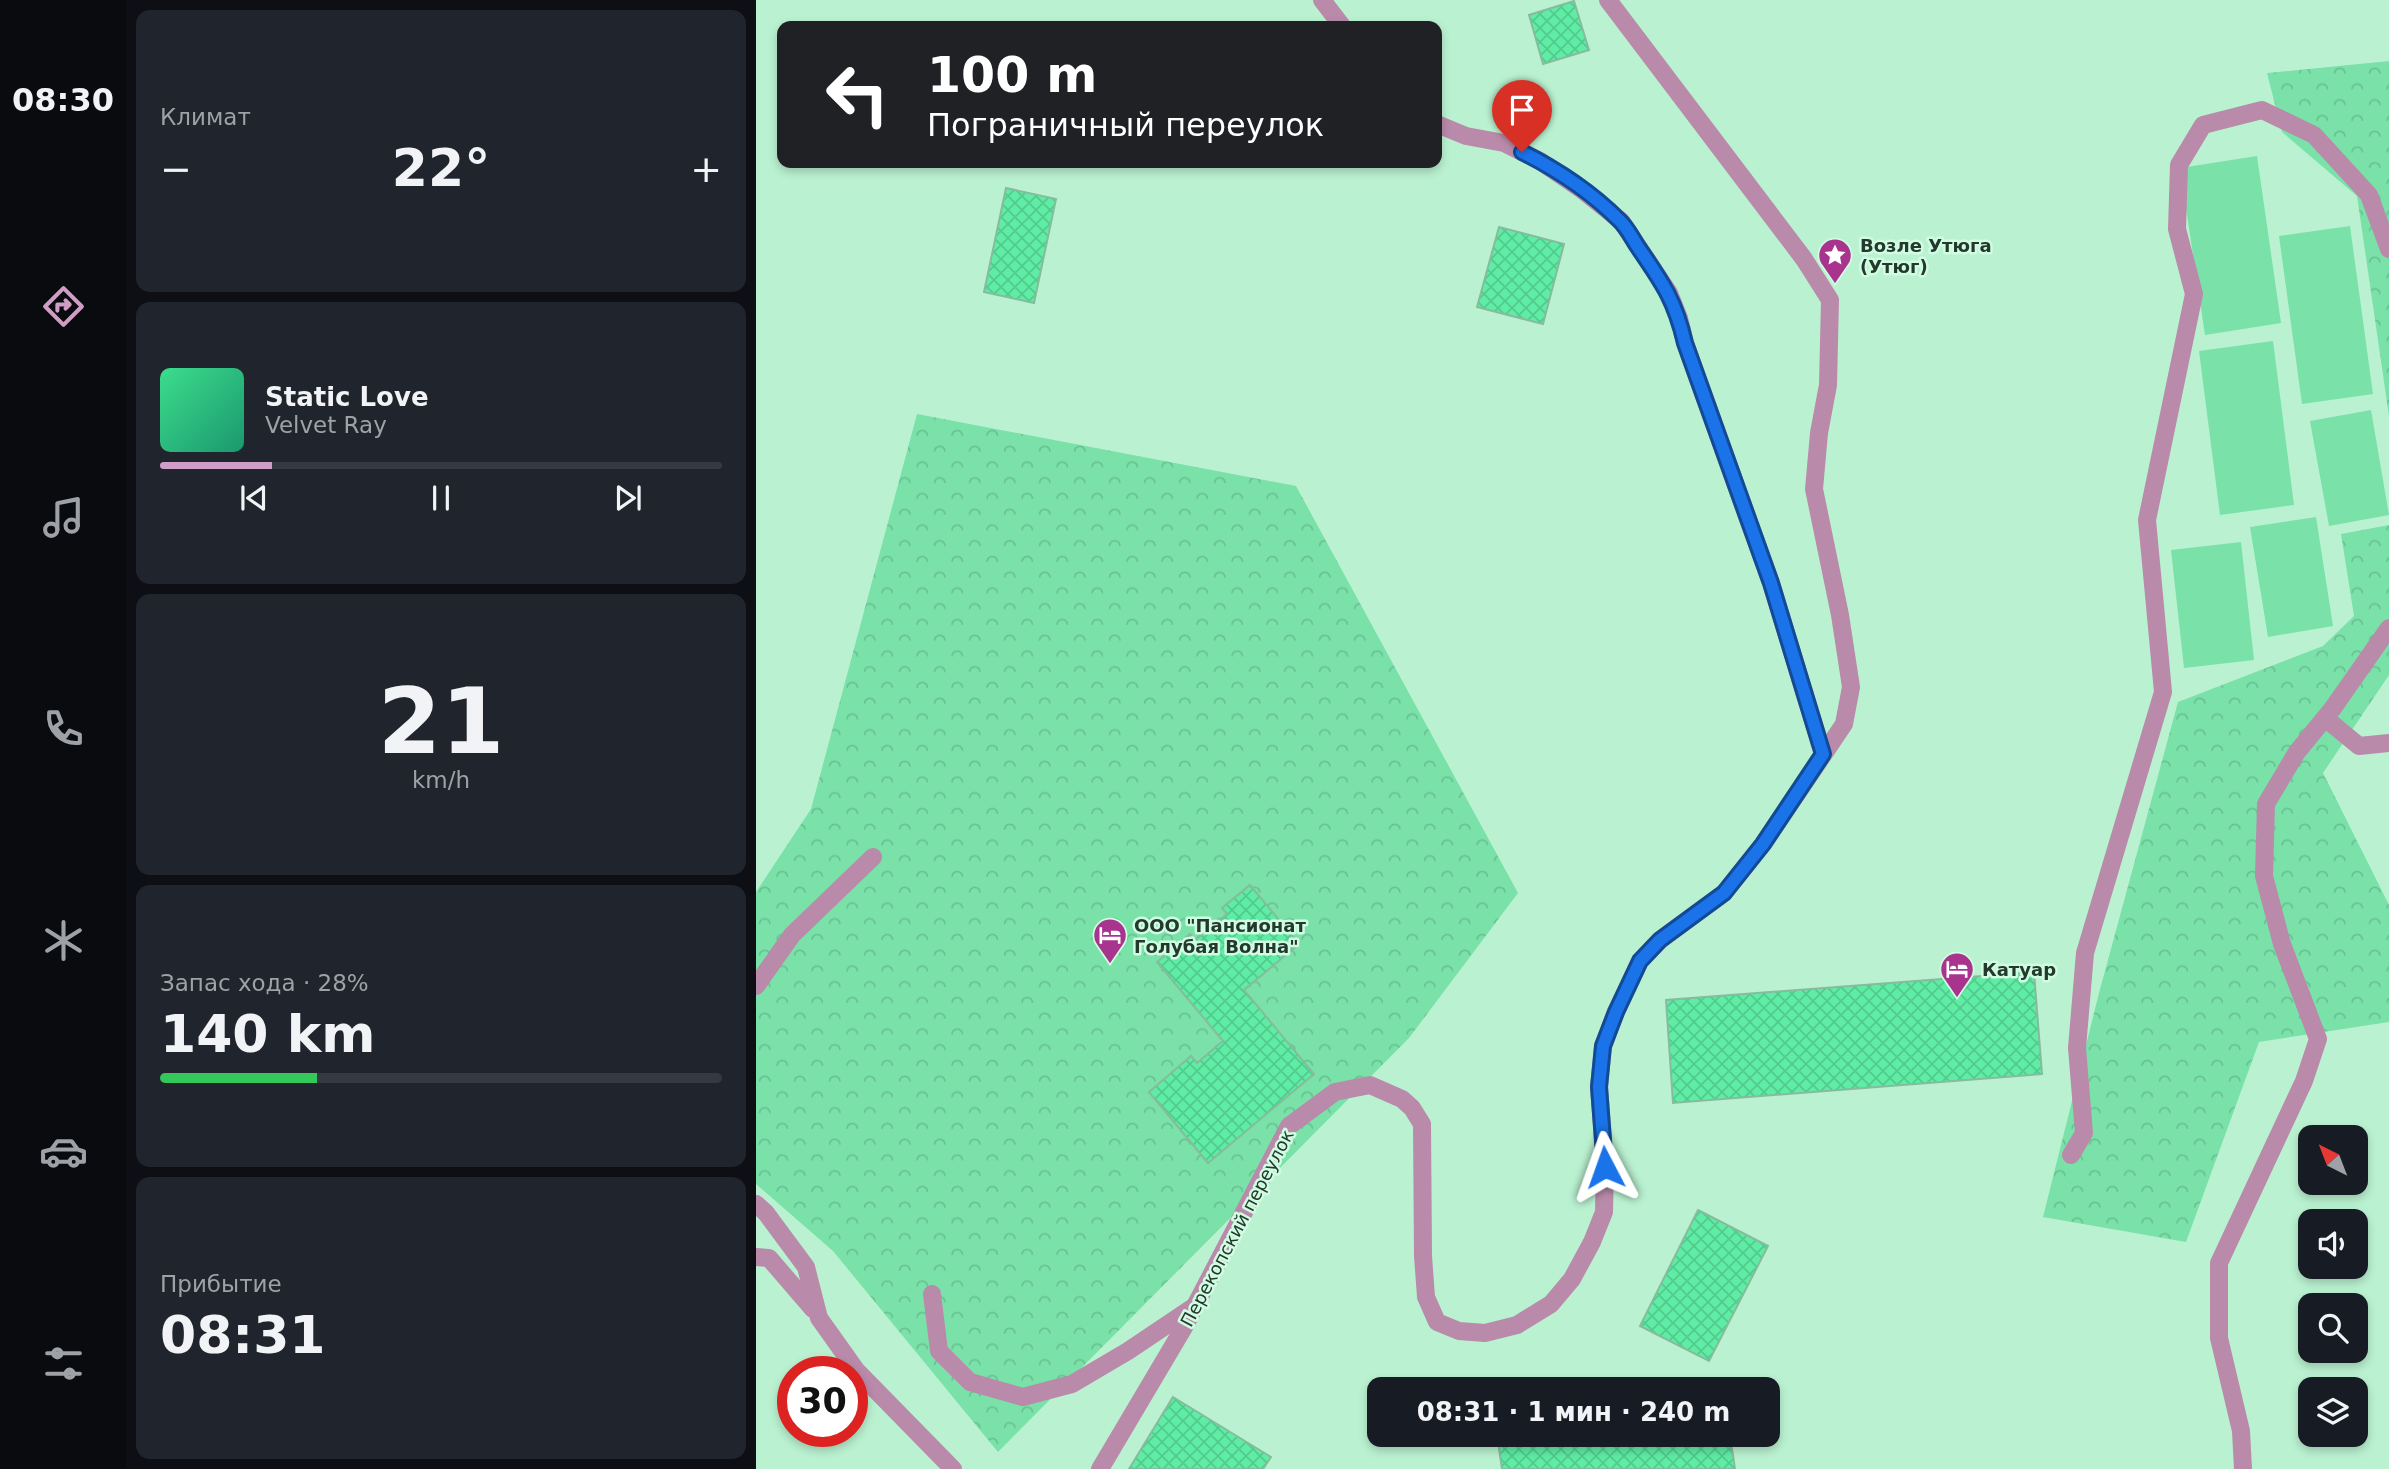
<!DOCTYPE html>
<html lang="ru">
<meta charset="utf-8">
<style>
:root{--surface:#171b24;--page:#20242c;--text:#f1f3f6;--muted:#9ea1a6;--line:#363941;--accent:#d09dc7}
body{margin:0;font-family:"DejaVu Sans",sans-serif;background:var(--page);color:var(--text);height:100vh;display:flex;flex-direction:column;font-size:26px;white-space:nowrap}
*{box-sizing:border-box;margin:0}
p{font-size:23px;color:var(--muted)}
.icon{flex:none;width:38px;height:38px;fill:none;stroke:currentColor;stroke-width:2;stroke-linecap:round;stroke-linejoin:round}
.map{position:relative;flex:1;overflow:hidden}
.sheet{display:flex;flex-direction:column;gap:10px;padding:10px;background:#0d0f14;width:630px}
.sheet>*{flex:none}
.hud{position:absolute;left:21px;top:21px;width:665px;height:147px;border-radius:14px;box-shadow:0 4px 10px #0003;background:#202124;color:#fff;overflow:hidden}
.needle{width:46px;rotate:318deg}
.tools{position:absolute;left:1542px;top:1125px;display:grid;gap:14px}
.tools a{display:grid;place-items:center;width:70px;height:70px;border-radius:14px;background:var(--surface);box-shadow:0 4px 10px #0003;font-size:35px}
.speed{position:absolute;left:21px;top:1356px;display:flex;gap:14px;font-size:35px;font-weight:700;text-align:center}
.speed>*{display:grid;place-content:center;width:91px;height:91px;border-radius:50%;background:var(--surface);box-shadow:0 4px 10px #0003;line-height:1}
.speed .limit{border:10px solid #d22;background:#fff;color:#111}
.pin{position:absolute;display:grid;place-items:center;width:60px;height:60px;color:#fff;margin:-72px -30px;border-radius:50% 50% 50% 0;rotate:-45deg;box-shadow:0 0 7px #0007}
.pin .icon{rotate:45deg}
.me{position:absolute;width:77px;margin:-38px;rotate:356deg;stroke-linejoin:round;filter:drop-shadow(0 0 5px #0008)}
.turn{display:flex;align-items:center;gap:24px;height:147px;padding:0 35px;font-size:32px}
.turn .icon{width:91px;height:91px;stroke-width:2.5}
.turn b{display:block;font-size:49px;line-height:60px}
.big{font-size:52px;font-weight:700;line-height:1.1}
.sheet .widget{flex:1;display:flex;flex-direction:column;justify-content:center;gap:10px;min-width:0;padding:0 24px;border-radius:14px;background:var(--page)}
.sheet .dial{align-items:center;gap:0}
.dial b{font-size:91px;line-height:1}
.song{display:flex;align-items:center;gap:21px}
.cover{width:84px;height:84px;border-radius:10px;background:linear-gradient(135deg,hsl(150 70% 55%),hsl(160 70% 35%))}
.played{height:7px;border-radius:4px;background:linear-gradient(90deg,var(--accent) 20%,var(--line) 20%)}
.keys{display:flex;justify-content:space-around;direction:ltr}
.heat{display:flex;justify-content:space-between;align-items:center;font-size:38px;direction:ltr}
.charge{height:10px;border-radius:5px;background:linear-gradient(90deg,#34c759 28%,var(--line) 0)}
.trip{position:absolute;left:611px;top:1377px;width:413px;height:70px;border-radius:14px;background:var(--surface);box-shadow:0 4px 10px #0003;font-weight:700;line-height:70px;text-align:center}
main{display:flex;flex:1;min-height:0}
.dock{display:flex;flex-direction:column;width:126px;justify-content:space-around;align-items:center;background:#090b0e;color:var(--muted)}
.dock .icon{width:49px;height:49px}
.dock .selected{color:var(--accent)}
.dock b{font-size:32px;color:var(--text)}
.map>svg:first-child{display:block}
</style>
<main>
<nav class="dock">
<b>08:30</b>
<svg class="icon selected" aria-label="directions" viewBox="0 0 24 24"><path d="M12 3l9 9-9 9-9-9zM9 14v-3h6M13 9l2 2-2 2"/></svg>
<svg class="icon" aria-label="music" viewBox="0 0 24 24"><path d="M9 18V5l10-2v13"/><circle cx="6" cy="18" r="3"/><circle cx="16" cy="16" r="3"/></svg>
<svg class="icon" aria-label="phone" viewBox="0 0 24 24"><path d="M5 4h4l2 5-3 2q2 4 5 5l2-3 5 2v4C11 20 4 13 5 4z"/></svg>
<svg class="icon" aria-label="climate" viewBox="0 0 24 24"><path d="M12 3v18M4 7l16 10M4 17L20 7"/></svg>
<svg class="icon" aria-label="car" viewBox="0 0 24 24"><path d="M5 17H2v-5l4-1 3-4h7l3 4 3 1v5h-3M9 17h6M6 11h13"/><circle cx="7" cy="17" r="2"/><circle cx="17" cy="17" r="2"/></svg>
<svg class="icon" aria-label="filters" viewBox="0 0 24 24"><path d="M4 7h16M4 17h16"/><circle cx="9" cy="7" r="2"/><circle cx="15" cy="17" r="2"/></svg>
</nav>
<section class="sheet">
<div class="widget"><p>Климат</p>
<div class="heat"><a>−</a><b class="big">22°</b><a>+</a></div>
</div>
<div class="widget">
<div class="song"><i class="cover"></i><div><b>Static Love</b><p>Velvet Ray</p></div></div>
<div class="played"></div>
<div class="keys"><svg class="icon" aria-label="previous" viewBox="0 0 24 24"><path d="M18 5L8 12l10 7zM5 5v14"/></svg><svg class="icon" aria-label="pause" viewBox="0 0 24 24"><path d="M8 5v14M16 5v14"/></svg><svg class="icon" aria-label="next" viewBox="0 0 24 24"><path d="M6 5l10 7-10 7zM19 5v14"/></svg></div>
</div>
<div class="widget dial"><b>21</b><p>km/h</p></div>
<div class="widget"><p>Запас хода · 28%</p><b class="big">140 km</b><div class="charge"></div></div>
<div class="widget"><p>Прибытие</p><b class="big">08:31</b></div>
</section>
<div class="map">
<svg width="1633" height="1469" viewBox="0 0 1633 1469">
<defs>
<pattern id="forest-crowns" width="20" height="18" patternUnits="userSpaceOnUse" patternTransform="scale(1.75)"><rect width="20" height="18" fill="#7ae1a9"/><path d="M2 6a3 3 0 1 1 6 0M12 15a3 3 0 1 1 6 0" fill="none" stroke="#69c292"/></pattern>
<pattern id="building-cross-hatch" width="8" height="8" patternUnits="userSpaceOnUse" patternTransform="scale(1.75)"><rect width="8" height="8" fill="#5feca5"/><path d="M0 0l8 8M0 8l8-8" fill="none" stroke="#52cb8e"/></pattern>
</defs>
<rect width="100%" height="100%" fill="#baf2d1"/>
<path fill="url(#forest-crowns)" d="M1633,61V416L1601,196L1526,132L1511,73Z
M161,414L540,486L762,893L653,1038L242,1452L77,1251L0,1184V892L55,809Z
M1633,525V675L1567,773L1633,905V1022L1503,1042L1430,1242L1287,1217L1343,993L1422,702L1567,646L1598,616L1585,534Z"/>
<path fill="#7ae1a9" d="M1501,156L1525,323L1449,335L1424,168Z
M1594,226L1617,394L1546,404L1523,236Z
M1517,341L1538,505L1464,515L1443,351Z
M1615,410L1633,515L1573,526L1554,421Z
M1560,517L1577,626L1512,637L1494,527Z
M1485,542L1498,660L1428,668L1415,550Z"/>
<path fill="url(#building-cross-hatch)" stroke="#86bc9d" stroke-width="2" d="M818,1L833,50L787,64L773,15Z
M250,188L300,199L278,303L228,292Z
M743,227L808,244L787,324L721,307Z
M494,885L543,944L488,990L558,1074L452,1163L393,1092L435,1056L441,1063L467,1041L401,962L434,934L439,940L471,914L466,908Z
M1278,972L1286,1074L917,1103L910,1000Z
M942,1210L1012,1246L953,1361L884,1326Z
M417,1397L515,1457L507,1469H373Z
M741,1435H974L979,1469H746Z"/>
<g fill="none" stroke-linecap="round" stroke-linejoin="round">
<path stroke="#b98aaa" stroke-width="18" d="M1569,718L1603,746L1633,743
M0,986L36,935L117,857
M1315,1155L1328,1133L1321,1048L1329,953L1407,692L1391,520L1438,294L1421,229L1423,165L1447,125L1506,110L1558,135L1613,195L1633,249
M0,1204L10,1213L50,1267L63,1318L100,1370L197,1469
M0,1257L13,1258L57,1309
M176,1294L183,1351L214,1382L267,1397L316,1384L372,1351L439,1306
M1487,1469L1485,1431L1463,1338V1263L1548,1081L1562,1039L1526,944L1508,876L1510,804L1541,752L1577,708L1633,628"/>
<path stroke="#b98aaa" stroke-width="18" d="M566,0L586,26
M681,124L710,136L748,143L784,161L825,189L865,221L913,293L923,318L929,343L1015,583L1067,754
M344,1469L427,1329L533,1126L579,1092L614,1085L646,1099L656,1108L666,1124L667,1256L670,1297L681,1322L703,1331L729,1333L761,1325L795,1304L816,1279L836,1242L848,1212L849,1166L843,1087L847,1046L860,1012L884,961L904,940L968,893L1007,844L1088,724L1095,687L1084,615L1058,489L1063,433L1072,385L1074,300L1048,259L852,0"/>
</g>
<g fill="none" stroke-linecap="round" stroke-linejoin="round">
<g stroke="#114b97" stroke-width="18">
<path id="route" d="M766,152C800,169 836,193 863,220C871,227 876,238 882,247C906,282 919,300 929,343L1015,583L1067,754L1007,844L968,893L904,940L884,961L860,1012L847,1046L843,1087L849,1167"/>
</g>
<use href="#route" stroke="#1a73e8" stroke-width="12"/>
</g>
<defs>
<g id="sight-pin" transform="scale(1.75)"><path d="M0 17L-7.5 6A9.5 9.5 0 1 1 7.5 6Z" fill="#a8348d" stroke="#d0fce1"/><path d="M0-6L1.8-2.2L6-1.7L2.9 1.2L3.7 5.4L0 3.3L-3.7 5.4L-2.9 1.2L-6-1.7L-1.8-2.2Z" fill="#fff"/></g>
<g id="hotel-pin" transform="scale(1.75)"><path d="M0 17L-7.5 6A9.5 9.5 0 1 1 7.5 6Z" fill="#a8348d" stroke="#d0fce1"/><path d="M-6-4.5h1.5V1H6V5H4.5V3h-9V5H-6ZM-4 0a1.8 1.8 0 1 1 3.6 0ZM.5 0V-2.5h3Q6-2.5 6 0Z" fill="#fff"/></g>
</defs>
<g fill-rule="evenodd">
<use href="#sight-pin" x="1079" y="255"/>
<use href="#hotel-pin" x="354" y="935"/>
<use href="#hotel-pin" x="1201" y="969"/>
</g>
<g text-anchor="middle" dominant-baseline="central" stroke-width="5" stroke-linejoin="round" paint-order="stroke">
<g font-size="18" font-weight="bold" fill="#23392d" stroke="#d0fce1" text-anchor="start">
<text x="1104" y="245">Возле Утюга<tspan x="1104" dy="21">(Утюг)</tspan></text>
<text x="378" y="925">ООО "Пансионат<tspan x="378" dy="21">Голубая Волна"</tspan></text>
<text x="1226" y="969">Катуар</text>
</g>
<g font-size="18" fill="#23392d" stroke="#d0fce1">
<text transform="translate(481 1228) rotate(-62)">Перекопский переулок</text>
</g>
</g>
</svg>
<div class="tools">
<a><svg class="needle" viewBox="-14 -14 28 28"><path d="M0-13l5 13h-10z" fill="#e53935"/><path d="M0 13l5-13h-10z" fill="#9ea1a6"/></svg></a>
<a><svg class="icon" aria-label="sound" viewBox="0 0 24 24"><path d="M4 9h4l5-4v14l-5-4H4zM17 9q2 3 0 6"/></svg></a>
<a><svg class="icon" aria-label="search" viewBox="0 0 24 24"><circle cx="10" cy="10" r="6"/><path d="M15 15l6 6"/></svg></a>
<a><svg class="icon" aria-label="layers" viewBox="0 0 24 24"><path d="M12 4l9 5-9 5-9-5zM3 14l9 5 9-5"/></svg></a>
</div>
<div class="speed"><div class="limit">30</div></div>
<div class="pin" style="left:766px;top:152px;background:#d93025"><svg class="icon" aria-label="arrive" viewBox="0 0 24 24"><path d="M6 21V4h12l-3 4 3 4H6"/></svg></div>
<svg class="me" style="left:849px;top:1167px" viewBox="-20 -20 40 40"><path d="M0-17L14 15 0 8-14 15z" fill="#1a73e8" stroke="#fff" stroke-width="4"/></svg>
<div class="trip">08:31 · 1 мин · 240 m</div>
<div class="hud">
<div class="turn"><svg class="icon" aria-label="left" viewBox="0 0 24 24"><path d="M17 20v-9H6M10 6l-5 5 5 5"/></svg><div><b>100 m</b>Пограничный переулок</div></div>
</div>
</div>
</main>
